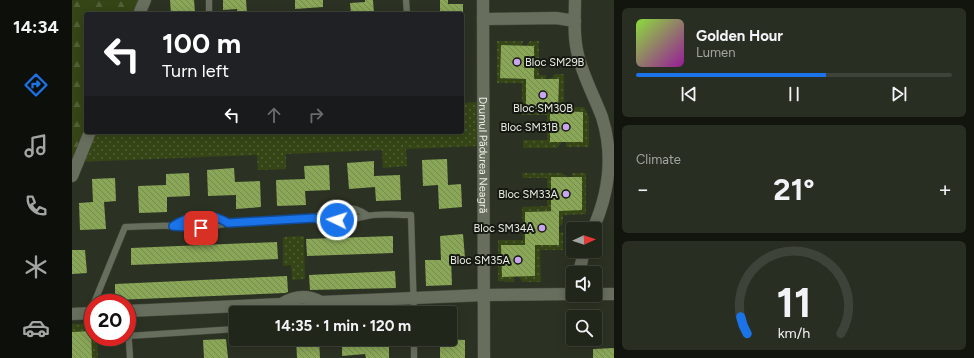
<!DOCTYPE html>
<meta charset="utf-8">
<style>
:root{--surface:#21261a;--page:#292e23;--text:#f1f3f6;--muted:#a2a5a2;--line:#3e4339;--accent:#1a73e8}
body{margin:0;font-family:Figtree,sans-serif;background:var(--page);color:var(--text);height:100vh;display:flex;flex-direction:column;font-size:15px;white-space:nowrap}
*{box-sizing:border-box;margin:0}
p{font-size:13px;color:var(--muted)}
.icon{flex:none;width:22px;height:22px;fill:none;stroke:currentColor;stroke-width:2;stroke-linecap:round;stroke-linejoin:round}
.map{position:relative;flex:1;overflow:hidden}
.panel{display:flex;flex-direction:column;gap:8px;padding:8px;background:#12150e;width:360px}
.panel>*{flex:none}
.banner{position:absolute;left:12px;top:12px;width:380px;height:122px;border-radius:4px;box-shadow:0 2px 10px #0003,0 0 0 1px var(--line);background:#202124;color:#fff;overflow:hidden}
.needle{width:26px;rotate:87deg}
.fabs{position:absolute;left:494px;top:222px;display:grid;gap:8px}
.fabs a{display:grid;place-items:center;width:36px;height:36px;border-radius:4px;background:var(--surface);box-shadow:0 2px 10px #0003,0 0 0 1px var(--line);font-size:20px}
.speed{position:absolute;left:12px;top:294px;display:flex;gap:8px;font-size:20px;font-weight:700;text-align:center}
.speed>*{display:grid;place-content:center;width:52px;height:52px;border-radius:50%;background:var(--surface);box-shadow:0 2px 10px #0003,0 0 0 1px var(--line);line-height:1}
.speed .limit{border:6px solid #d22;background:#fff;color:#111}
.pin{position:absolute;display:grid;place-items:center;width:34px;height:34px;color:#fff;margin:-17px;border-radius:8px;box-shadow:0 2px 6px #0006}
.me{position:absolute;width:44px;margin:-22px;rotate:274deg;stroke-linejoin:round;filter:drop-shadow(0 0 3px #0008)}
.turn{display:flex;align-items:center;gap:14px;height:84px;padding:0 12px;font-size:18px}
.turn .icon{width:52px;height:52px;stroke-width:2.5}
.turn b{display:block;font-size:28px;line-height:34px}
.lanes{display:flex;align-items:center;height:38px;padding:0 12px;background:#0003;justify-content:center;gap:20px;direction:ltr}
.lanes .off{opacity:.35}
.big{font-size:30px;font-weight:700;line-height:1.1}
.panel .widget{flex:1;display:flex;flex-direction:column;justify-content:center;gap:6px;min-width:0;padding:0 14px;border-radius:6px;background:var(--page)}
.panel .dial{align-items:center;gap:0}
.dial svg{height:104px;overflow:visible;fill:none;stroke:var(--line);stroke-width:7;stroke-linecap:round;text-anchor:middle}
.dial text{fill:var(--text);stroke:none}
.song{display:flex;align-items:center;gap:12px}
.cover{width:48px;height:48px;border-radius:6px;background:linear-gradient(135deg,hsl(90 70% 55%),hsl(300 70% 35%))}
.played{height:4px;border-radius:2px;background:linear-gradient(90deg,var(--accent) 60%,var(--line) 60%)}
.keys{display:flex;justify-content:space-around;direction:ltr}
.heat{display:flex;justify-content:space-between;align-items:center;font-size:22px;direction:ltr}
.trip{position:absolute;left:157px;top:306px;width:228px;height:40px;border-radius:4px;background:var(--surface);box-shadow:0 2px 10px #0003,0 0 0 1px var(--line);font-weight:700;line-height:40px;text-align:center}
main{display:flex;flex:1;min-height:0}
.tabs{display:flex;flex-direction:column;width:72px;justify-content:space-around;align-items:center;background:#0d0f0a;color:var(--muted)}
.tabs .icon{width:28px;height:28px}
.tabs .selected{color:var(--accent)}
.tabs b{font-size:18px;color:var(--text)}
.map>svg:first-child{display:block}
</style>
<main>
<nav class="tabs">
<b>14:34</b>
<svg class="icon selected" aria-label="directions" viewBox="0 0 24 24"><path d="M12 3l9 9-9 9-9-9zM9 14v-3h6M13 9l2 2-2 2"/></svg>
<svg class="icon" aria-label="music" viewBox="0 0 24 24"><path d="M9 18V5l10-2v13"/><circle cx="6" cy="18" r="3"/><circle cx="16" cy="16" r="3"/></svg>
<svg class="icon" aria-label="phone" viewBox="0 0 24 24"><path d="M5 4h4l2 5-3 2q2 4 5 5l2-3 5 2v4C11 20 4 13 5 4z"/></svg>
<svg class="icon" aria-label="climate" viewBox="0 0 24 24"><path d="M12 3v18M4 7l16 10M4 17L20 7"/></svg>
<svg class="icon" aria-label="car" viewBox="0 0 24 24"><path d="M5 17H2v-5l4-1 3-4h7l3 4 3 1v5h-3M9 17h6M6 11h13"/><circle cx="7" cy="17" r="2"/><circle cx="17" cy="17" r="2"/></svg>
</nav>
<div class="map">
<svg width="542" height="358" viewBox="0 0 542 358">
<defs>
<pattern id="grass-dots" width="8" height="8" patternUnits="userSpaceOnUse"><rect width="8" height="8" fill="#354515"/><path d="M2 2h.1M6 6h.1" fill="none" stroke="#526037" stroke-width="1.8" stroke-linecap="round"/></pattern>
<pattern id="forest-firs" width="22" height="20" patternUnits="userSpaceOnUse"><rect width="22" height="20" fill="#354515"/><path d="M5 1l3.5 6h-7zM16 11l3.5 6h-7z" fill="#526037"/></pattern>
<pattern id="building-back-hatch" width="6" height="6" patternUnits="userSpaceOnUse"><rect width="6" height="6" fill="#8aa757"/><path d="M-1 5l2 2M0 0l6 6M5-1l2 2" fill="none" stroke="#768a52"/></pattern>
</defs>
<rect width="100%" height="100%" fill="#2c3223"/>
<path fill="url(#grass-dots)" d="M425,41H451L450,46L429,45L428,78L454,79V110L478,111V142H490L485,148H451V140H475V115H450V83H425Z
M458,41H467V75H474V79H462V46H454Z
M483,74H492V107H512L517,117V147H494V142H511V112L486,111L487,79H478Z
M408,102L407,146L334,149L335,166L311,168L310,150L214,154V169L186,170L185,155L6,162L18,132H390V103Z
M450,173H490L496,177H479V211L453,212V245H429L430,276H442V282L426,281V240H451L450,207L475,206V178H451Z
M500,173H514V214L491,215V223L487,227V211L500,177Z
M491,232V250H468L469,282H451L446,276H463V245L487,233Z
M232,236L233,279L220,280L219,265L211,266V237Z
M21,323V337H25L26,358H20L0,332V324Z"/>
<path fill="url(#forest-firs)" d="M0,0H73L67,14H14V132L0,177Z"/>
<path fill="url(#building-back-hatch)" d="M98,0H122L123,12L99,14Z
M151,0H174L175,14H165V9L151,10Z
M223,0H251V7L223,9Z
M293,0H301L302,14H279L278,3L293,2Z
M368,0H376V4H391V14H368Z
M429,45L462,46V79H487L486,111L511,112V142H478V111L454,110V79L428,78Z
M375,159L376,185L389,184L390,207L367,209L366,185L351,186L350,160Z
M302,161V176L328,175L329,200L304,201L303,187L277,189L275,163Z
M257,165L258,190L233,191L234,205L205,206L204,180L233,179L232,166Z
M162,168L163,182L188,181L189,207L164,209V195L136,196L135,170Z
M117,173L118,196L95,197V212L67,213L66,186L94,185V174Z
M479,177H510V210L487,211V245H463V276L430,277L429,245H453V212L485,211H479Z
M43,178L44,201L32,202L34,229L8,230L7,203L21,202L20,179Z
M391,234L393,258L379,259L380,285L354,286L353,260H369L368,236Z
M321,236V253L235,256L234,239Z
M205,242L206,259L59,265V248Z
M0,250H13L15,273L0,274Z
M323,271L324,288L238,290L237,275Z
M215,276L216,292L213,293L43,300V284Z
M19,331L20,358H0V332Z
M154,339L156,358H132L131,340Z
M224,339H247L248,358H225Z
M270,339H293V347L317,346V358H294L293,354L270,356Z
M368,339L393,340V358H368Z
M542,348V358H521V349Z"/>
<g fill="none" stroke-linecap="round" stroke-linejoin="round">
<g stroke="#484d40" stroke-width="7">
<path id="lane" d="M137,0V14
M334,0L335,14
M295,215C278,203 259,207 242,218C261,223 276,220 295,216C308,213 325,215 339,215L342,313
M156,223L242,218
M22,303L53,227C69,227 85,225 100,226C120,227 137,229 156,223C138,212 118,215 101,226
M55,311L58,358
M56,336L164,329
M342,339V358"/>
</g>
<g stroke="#484d40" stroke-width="13">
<g id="street">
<path id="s1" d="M411,0L412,358"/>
<path d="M503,0C503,18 501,37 506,55C511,76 522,96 530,117C542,155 537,193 521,229"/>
<path d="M67,14L73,0"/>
<path d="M411,19L484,18L503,21"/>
<path d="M0,176L18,132"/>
<path d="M507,273L512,251"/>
<path d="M523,294H542"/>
<path d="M249,302L412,295L501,294"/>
<path d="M55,311L209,304C222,296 235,294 249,302C236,312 223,312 209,304"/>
<path d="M0,314L21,313"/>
</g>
</g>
<use href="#lane" stroke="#676e5d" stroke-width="6"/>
<use href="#street" stroke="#676e5d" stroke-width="12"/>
</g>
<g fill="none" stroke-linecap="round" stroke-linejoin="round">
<g stroke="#114b97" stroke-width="10">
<path id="route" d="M129,228L101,226C118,215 138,212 156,223L242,218L254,221L265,220"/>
</g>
<use href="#route" stroke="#1a73e8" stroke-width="7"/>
</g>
<g fill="#c8a5ee" stroke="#161912" stroke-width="1.5">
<circle cx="445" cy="62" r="4"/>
<circle cx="471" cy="95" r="4"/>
<circle cx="494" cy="127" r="4"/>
<circle cx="494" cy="194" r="4"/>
<circle cx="470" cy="228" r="4"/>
<circle cx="446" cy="260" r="4"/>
</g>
<g text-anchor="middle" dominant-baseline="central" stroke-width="4" stroke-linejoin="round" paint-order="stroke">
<g font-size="11" fill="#ebefe5" stroke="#161912" text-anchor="end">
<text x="453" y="62" text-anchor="start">Bloc SM29B</text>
<text x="471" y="108" text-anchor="middle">Bloc SM30B</text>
<text x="486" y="127">Bloc SM31B</text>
<text x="486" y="194">Bloc SM33A</text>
<text x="462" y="228">Bloc SM34A</text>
<text x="438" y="260">Bloc SM35A</text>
</g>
<g font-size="11" fill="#ebefe5" stroke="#161912">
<text stroke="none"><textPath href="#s1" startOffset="155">Drumul Pădurea Neagră</textPath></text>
</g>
</g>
</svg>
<div class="fabs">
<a><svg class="needle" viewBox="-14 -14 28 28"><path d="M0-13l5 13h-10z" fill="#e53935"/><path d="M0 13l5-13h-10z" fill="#a2a5a2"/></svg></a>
<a><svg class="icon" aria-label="sound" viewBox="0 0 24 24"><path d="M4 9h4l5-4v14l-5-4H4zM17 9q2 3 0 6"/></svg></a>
<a><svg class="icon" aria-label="search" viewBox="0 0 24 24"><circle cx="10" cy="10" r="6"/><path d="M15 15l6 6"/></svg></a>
</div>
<div class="speed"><div class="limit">20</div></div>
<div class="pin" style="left:129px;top:228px;background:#d93025"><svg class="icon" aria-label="arrive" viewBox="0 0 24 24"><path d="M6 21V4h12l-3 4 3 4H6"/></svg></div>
<svg class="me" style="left:265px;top:220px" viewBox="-20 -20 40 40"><circle r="17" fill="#1a73e8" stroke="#fff" stroke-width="3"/><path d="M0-11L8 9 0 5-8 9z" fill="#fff"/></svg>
<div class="trip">14:35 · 1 min · 120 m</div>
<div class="banner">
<div class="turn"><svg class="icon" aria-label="left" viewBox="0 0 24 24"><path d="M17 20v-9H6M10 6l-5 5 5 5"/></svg><div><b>100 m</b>Turn left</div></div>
<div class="lanes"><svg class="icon" aria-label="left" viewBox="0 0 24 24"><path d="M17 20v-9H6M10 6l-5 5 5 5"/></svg><svg class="icon off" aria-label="ahead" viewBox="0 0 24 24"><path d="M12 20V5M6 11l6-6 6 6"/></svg><svg class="icon off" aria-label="right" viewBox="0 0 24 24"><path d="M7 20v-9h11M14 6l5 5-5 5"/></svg></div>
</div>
</div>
<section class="panel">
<div class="widget">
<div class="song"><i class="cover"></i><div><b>Golden Hour</b><p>Lumen</p></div></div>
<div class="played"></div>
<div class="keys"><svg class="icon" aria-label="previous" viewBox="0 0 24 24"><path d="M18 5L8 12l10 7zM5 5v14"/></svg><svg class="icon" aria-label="pause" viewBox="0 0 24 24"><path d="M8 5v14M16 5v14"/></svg><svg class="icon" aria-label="next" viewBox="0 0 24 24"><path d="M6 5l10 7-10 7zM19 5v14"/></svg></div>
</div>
<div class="widget"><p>Climate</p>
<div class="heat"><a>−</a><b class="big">21°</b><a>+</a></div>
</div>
<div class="widget dial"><svg viewBox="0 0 100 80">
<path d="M14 69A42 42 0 1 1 86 69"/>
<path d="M14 69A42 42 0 0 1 9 56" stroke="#1a73e8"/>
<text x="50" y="56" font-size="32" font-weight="700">11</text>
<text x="50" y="72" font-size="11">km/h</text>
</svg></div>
</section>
</main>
